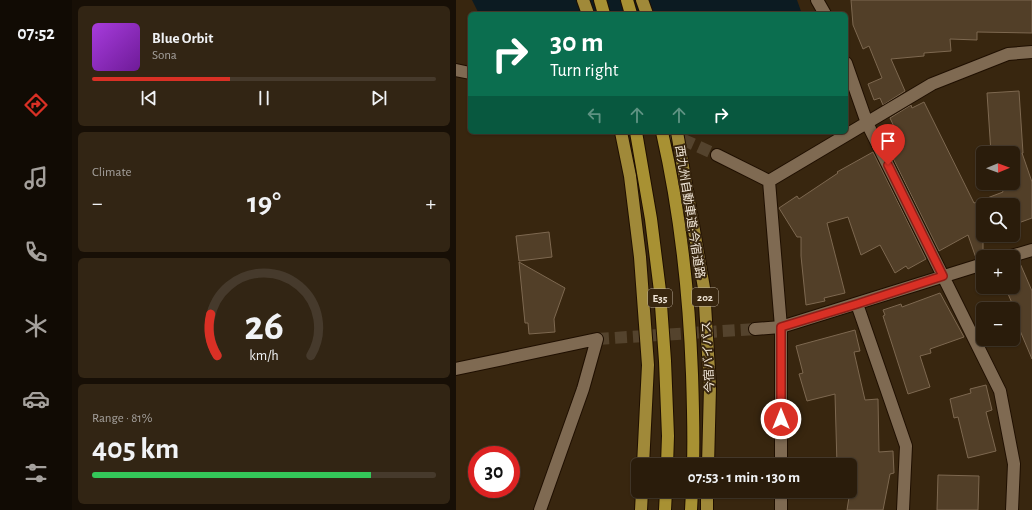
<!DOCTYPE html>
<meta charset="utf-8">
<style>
:root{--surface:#2a1c0b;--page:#322514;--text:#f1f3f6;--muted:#a5a19d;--line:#463a2c;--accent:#d93025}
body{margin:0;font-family:"Alegreya Sans","Noto Sans JP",sans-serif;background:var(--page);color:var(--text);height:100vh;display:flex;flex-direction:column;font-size:15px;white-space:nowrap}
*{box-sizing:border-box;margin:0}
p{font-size:13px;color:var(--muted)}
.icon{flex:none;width:22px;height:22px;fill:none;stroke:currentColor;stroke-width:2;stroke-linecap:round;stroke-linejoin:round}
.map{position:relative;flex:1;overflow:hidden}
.panel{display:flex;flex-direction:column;gap:6px;padding:6px;background:#170f06;width:384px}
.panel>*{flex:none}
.guide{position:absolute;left:12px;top:12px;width:380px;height:122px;border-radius:6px;box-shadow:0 1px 3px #0004,0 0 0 1px var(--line);background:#0b6e4f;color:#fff;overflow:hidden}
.needle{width:26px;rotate:89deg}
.fabs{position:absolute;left:520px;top:146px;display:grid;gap:8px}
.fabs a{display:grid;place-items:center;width:44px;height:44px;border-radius:6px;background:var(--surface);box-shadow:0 1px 3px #0004,0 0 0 1px var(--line);font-size:20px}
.speed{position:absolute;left:12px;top:446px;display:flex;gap:8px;font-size:20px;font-weight:700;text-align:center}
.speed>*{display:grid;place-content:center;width:52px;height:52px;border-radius:50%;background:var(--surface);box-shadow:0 1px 3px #0004,0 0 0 1px var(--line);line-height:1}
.speed .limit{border:6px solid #d22;background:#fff;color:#111}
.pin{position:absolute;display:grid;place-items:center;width:34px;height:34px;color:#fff;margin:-41px -17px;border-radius:50% 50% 50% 0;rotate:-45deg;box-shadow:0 0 4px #0007}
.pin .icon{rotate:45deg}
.me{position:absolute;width:44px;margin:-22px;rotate:0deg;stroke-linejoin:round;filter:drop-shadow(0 0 3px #0008)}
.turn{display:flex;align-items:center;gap:14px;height:84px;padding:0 16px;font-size:18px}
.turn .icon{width:52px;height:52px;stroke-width:2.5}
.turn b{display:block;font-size:28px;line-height:34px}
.lanes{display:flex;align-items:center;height:38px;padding:0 16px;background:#0003;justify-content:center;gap:20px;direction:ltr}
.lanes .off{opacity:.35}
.big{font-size:30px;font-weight:700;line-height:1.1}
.panel .card{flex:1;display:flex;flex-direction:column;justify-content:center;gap:6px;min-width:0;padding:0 14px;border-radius:6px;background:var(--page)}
.panel .dial{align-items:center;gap:0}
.dial svg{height:104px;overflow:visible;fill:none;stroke:var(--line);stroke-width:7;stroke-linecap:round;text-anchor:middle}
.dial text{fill:var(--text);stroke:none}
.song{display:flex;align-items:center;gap:12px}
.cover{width:48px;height:48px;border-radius:6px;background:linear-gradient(135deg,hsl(280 70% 55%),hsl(280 70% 35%))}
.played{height:4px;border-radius:2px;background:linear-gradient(90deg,var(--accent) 40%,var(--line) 40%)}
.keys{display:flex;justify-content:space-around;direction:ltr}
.heat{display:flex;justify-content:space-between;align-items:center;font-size:22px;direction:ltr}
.charge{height:6px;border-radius:3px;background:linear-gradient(90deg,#34c759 81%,var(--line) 0)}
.trip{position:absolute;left:175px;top:458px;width:226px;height:40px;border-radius:6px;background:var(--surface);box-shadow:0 1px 3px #0004,0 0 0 1px var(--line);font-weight:700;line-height:40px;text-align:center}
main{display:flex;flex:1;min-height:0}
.dock{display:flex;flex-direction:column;width:72px;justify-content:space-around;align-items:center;background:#110b04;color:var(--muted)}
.dock .icon{width:28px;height:28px}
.dock .current{color:var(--accent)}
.dock b{font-size:18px;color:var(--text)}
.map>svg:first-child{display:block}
</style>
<main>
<nav class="dock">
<b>07:52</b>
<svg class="icon current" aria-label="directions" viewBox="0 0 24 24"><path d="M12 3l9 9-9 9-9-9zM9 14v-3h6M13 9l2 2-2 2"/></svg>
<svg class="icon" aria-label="music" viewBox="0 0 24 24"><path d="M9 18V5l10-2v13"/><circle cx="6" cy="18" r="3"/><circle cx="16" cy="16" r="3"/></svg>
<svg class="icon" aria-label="phone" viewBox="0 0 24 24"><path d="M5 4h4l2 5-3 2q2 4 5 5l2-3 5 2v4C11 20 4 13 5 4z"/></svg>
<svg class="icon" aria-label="climate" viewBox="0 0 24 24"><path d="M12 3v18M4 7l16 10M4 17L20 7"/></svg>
<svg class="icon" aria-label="car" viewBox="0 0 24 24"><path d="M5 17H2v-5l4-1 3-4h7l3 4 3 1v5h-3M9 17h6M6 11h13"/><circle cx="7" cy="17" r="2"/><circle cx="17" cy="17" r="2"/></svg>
<svg class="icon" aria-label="filters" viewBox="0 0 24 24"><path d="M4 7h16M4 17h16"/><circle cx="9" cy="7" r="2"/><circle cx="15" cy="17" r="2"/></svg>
</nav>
<section class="panel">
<div class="card">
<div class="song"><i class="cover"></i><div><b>Blue Orbit</b><p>Sona</p></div></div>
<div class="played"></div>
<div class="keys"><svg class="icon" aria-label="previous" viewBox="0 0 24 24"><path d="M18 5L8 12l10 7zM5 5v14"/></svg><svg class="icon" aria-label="pause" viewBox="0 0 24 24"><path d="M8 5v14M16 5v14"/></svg><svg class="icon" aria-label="next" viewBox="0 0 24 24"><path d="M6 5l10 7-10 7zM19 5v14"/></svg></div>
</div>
<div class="card"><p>Climate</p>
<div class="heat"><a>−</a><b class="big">19°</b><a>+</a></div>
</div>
<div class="card dial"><svg viewBox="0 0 100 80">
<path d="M14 69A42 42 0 1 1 86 69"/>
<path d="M14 69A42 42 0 0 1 9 37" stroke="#d93025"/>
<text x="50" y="56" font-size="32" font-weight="700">26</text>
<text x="50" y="72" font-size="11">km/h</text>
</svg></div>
<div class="card"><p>Range · 81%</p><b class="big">405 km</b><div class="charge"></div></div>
</section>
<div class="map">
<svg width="576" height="510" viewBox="0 0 576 510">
<rect width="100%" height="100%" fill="#38260f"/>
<path fill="#0c1b22" d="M16,0H341L346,14H23Z"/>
<path fill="#523f28" stroke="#7d6850" d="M395,0H576V33L521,32V40L494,39L495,51L468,53V56L435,59L449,91L427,105L424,98L418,100L412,84L426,78L413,46L407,49L397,25Z
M563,91L567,153H566L576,182V218L557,225V205H527V257L520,258L512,235L483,251L427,138L440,131L434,118L455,105L456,108L468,102L518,203L547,192L544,183H557V153H535L531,93Z
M417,152L470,259L452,269L450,266L439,273L424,245L405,255L392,217L371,223L389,293L368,298L369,301L350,305L345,256V237H341L323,208L341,196L343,199L382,173L381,172Z
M93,232L96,257L63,261L60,236Z
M563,261L576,291V359L557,314V309H555L553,304L556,303L549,287H557V263Z
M63,262L109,288L98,319L99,332L73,334L72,323H69Z
M484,293L508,337L474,349L475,353L464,356L474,387L452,394L427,316L429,315L427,310L445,304L446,307Z
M399,330L404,351L398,352L409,400L422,399L423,452L437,451L438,473L434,474L427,510H391L394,491V465H381L379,394L351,401L343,374L347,373L340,346Z
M530,385L536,410L530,412L540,451L512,458L502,417L498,418L494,399L515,393L514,389Z
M482,475L523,476L522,510H481Z"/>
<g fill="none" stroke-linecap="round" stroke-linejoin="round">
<path stroke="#54432d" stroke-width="12" stroke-dasharray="12 6" stroke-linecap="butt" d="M210,132L261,155
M141,339L299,329"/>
<g stroke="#1f0f00" stroke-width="14">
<path id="minor" d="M361,0L369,14
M390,63L411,123L544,391L558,464L556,510
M0,70L14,73
M261,155L313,181
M313,181L476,84L552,54L576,52
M313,181L325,327V465
M552,257L576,250
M401,304L450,446L447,510
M299,329L325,327L527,264
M0,369L141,339L127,389L84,510
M325,491V510"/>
</g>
<g stroke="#1f0f00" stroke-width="14">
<path id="trunk" d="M127,0L132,14
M186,0L191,14
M165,132L174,176L184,257L192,365L187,465
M221,132L248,288L254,387L252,465
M185,510L186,491
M251,510V491"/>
</g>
<g stroke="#1f0f00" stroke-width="14">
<path id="motorway" d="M144,0L148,14
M171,0L175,14
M209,510L210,491
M235,510L236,491"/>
</g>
<use href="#minor" stroke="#7f6a52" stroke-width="12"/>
<use href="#trunk" stroke="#a08939" stroke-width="12"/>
<use href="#motorway" stroke="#a89133" stroke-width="12"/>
<g stroke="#1f0f00" stroke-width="14" stroke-linecap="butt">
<path id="motorway-bridge" d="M180,132L195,219L204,291L209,361L212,436L211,465
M206,132C224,211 233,293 236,374C237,404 238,434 237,465"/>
</g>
<use href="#motorway-bridge" stroke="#a89133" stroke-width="12"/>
</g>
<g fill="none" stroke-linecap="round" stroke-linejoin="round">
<g stroke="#8d1f18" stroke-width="10">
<path id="route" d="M325,419V327L401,304L487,276L432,165"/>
</g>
<use href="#route" stroke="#d93025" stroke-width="7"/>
</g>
<g text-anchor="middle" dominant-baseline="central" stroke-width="4" stroke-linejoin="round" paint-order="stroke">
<g fill="#38260f" stroke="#b9ac9b" stroke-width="1">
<rect x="236" y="288" width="26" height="18" rx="3"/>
<rect x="192" y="289" width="24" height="18" rx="3"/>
</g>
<g font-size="11" font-weight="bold" fill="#f0e5d7">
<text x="249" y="297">202</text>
<text x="204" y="298">E35</text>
</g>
<g font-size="12" fill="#f0e5d7" stroke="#38260f">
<text transform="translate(234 212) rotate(81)">西九州自動車道;今宿道路</text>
<text transform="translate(252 357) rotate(-93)">今宿バイパス</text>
</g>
</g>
</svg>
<div class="fabs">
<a><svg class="needle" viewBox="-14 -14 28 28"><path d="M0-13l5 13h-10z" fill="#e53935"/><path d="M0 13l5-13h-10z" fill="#a5a19d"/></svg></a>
<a><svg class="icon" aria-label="search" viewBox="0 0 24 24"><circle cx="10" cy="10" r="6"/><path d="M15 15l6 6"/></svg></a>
<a>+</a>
<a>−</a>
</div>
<div class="speed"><div class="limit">30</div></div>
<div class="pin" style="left:432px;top:165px;background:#d93025"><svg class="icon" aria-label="arrive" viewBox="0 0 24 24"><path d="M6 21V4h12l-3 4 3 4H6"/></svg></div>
<svg class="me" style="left:325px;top:419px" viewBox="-20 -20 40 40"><circle r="17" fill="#d93025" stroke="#fff" stroke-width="3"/><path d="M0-11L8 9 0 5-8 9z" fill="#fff"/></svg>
<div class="trip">07:53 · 1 min · 130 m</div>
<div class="guide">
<div class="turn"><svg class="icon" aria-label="right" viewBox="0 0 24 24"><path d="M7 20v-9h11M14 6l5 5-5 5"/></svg><div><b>30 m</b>Turn right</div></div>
<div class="lanes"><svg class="icon off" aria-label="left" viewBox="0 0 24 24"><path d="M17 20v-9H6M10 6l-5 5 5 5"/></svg><svg class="icon off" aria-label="ahead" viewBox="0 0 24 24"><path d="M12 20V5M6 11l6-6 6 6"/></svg><svg class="icon off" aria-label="ahead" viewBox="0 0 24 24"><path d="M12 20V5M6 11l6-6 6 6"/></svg><svg class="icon" aria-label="right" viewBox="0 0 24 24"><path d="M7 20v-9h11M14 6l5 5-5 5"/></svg></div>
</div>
</div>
</main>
